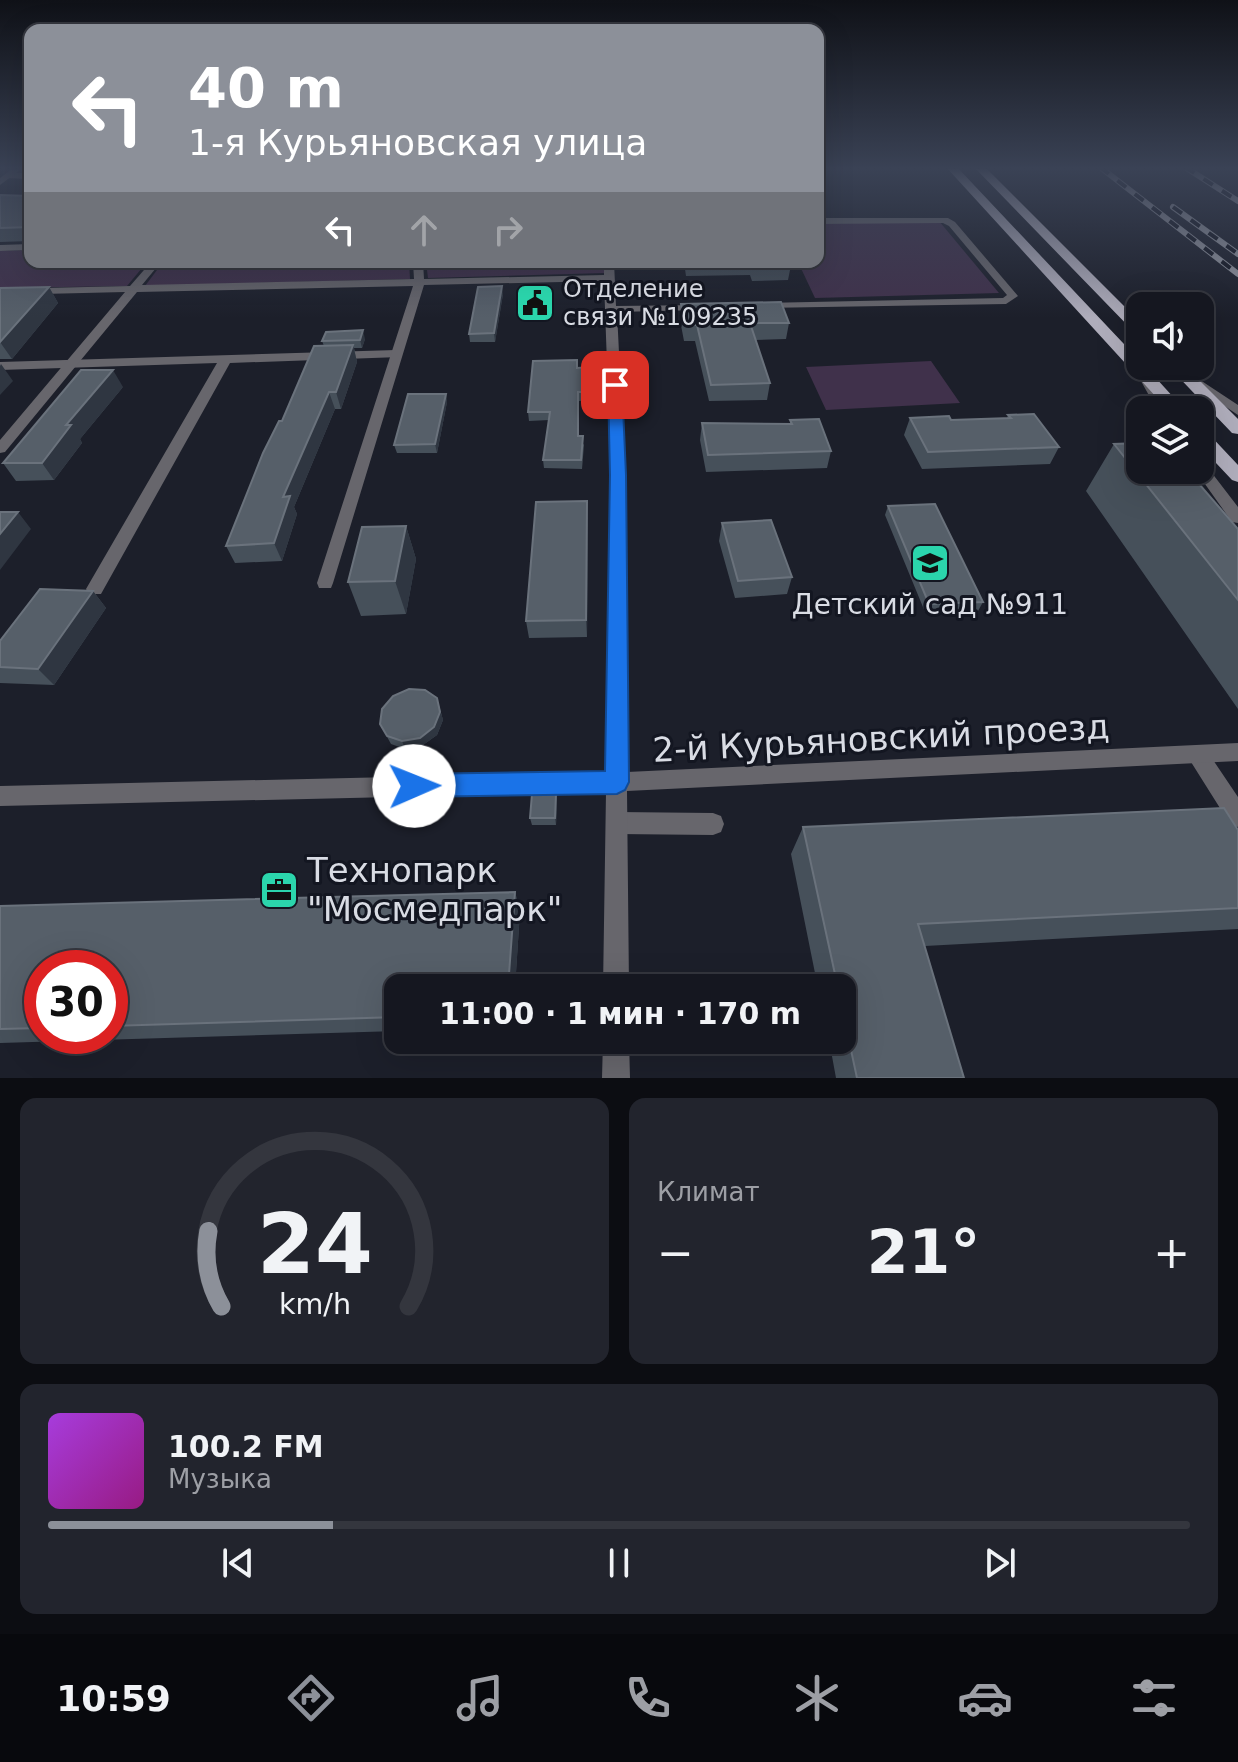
<!DOCTYPE html>
<html lang="ru">
<meta charset="utf-8">
<style>
:root{--surface:#151720;--page:#22242d;--text:#f1f3f6;--muted:#9d9fa5;--line:#34363e;--accent:#8c9099}
body{margin:0;font-family:"DejaVu Sans",sans-serif;background:var(--page);color:var(--text);height:100vh;display:flex;flex-direction:column;font-size:30px;white-space:nowrap}
*{box-sizing:border-box;margin:0}
p{font-size:26px;color:var(--muted)}
.icon{flex:none;width:44px;height:44px;fill:none;stroke:currentColor;stroke-width:2;stroke-linecap:round;stroke-linejoin:round}
.map{position:relative;height:1078px;overflow:hidden}
.panel{display:flex;flex-direction:column;gap:20px;padding:20px;background:#0c0d12;flex:1}
.panel>*{flex:none}
.top-card{position:absolute;left:24px;top:24px;width:800px;height:244px;border-radius:16px;box-shadow:0 8px 32px #0002,0 0 0 2px var(--line);background:#8c9099;color:#fff;overflow:hidden}
.fabs{position:absolute;left:1126px;top:292px;display:grid;gap:16px}
.fabs a{display:grid;place-items:center;width:88px;height:88px;border-radius:16px;background:var(--surface);box-shadow:0 8px 32px #0002,0 0 0 2px var(--line);font-size:40px}
.speed{position:absolute;left:24px;top:950px;display:flex;gap:16px;font-size:40px;font-weight:700;text-align:center}
.speed>*{display:grid;place-content:center;width:104px;height:104px;border-radius:50%;background:var(--surface);box-shadow:0 8px 32px #0002,0 0 0 2px var(--line);line-height:1}
.speed .limit{border:12px solid #d22;background:#fff;color:#111}
.pin{position:absolute;display:grid;place-items:center;width:68px;height:68px;color:#fff;margin:-34px;border-radius:16px;box-shadow:0 4px 12px #0006}
.me{position:absolute;width:88px;margin:-44px;rotate:89deg;stroke-linejoin:round;filter:drop-shadow(0 0 6px #0008)}
.turn{display:flex;align-items:center;gap:28px;height:168px;padding:0 32px;font-size:36px}
.turn .icon{width:104px;height:104px;stroke-width:2.5}
.turn b{display:block;font-size:56px;line-height:68px}
.lanes{display:flex;align-items:center;height:76px;padding:0 32px;background:#0003;justify-content:center;gap:40px;direction:ltr}
.lanes .off{opacity:.35}
.big{font-size:60px;font-weight:700;line-height:1.1}
.panel .tile{flex:1;display:flex;flex-direction:column;justify-content:center;gap:12px;min-width:0;padding:0 28px;border-radius:16px;background:var(--page)}
.panel .dial{align-items:center;gap:0}
.dial svg{height:208px;overflow:visible;fill:none;stroke:var(--line);stroke-width:7;stroke-linecap:round;text-anchor:middle}
.dial text{fill:var(--text);stroke:none}
.song{display:flex;align-items:center;gap:24px}
.cover{width:96px;height:96px;border-radius:12px;background:linear-gradient(135deg,hsl(280 70% 55%),hsl(310 70% 35%))}
.played{height:8px;border-radius:4px;background:linear-gradient(90deg,var(--accent) 25%,var(--line) 25%)}
.keys{display:flex;justify-content:space-around;direction:ltr}
.heat{display:flex;justify-content:space-between;align-items:center;font-size:44px;direction:ltr}
.panel .tiles{flex:1;display:grid;gap:20px;grid-template-columns:1fr 1fr}
.tile:last-child{grid-column:span 2}
.trip{position:absolute;left:384px;top:974px;width:472px;height:80px;border-radius:16px;background:var(--surface);box-shadow:0 8px 32px #0002,0 0 0 2px var(--line);font-weight:700;line-height:80px;text-align:center}
.dock{display:flex;height:128px;justify-content:space-around;align-items:center;background:#08090d;color:var(--muted)}
.dock .icon{width:56px;height:56px}
.dock .active{color:var(--accent)}
.dock b{font-size:36px;color:var(--text)}
.map>svg:first-child{display:block}
</style>
<div class="map">
<svg width="1238" height="1078" viewBox="0 0 1238 1078">
<rect width="100%" height="100%" fill="#1c1f2a"/>
<path fill="#40314b" d="M939,221L999,293L815,298L798,262H818V224Z
M30,250V262H147L127,286L0,288V251Z
M163,262H409L410,279L145,286Z
M426,262H605V273L428,278Z
M931,361L960,403L826,410L806,367Z"/>
<g fill="none" stroke-linecap="round" stroke-linejoin="round">
<path fill="#67666c" fill-rule="evenodd" d="M8,173H30V179L5,178V174Z
M396,350L400,351V357L230,363L101,594H89L86,589L217,363L0,370V362Z
M1198,746L1205,748L1238,797V827L1230,824L1191,762L1188,755L1191,748Z
M617,812L713,813L721,816L724,824L721,832L713,835L617,834L609,831L606,823L609,815Z"/>
<path fill="#67666c" fill-rule="evenodd" d="M15,167H24L0,185V178Z
M818,218H948L955,222L1018,296L1006,304L758,308V304L762,303L1003,298L1007,295L949,226L943,223L818,224Z
M30,244V250L0,251V245Z
M151,262H161L142,285L414,279L413,262H423L424,279L604,275V262H614L616,306L703,305L705,307L699,310L617,312L625,475L627,772L1238,743V761L627,791L629,988H603L606,792L0,806V786L606,772L611,475L604,281L424,285L333,583L331,588H319L317,583L413,286L137,292L5,452L0,453V440L125,292L0,295V289L130,286Z
M603,1040H629L630,1078H602Z"/>
<path fill="#67666c" fill-rule="evenodd" d="M1194,376L1238,405V415L1190,383L1188,380Z
M1147,377L1152,378L1171,410H1157L1141,381Z
M1200,462L1205,464L1238,507V523L1232,522L1195,470H1200Z"/>
<path fill="#afadbb" fill-rule="evenodd" d="M946,167H957L1140,361V366H1145L1185,410H1168Z
M974,167H985L1140,322V334L1135,333Z
M1168,366H1185L1238,419V434L1232,433Z
M1200,430L1206,431L1238,465V482L1232,480L1200,446Z"/>
<g stroke="#9598a1" stroke-width="6">
<path id="rail" d="M1100,167L1238,274
M1185,167L1238,201
M1173,207L1238,254"/>
</g>
<use href="#rail" stroke="#131621" stroke-width="4" stroke-dasharray="11" stroke-linecap="butt"/>
</g>
<path fill="#46505a" fill-rule="evenodd" d="M0,195L30,196V241L0,242Z
M684,262H790L791,265L788,280L752,281L750,275L686,276Z
M49,287L58,303L12,359H0V288Z
M503,294L495,342H470L469,334Z
M681,304L789,323L786,339L755,340L770,383L767,400L709,401L695,341H684L680,320Z
M365,339L362,348H354L357,362L341,409H335L294,507L297,514L282,561L235,563L226,546L282,421L324,346L322,341Z
M591,367V400L579,401L578,436L584,445L582,469L544,468L543,460L549,420L529,421L528,412L577,368Z
M123,387L80,439L82,443L54,480L16,481L3,463Z
M446,394L447,402L437,453H397L394,445Z
M1008,415L1059,447L1050,464L922,469L904,435L910,418L951,420L1007,418Z
M790,420L831,451L827,468L706,472L700,440L702,423L790,424Z
M1114,444L1238,529V709L1086,491Z
M888,506L983,602L978,611L925,612L885,515Z
M588,518L587,637L529,638L526,621Z
M722,523L792,577L787,594L735,598L719,541Z
M406,526L416,559L406,614L361,616L348,582Z
M93,591L106,608L54,685L0,683V641Z
M437,698L443,720L437,735L423,745L405,749L391,744L380,724Z
M556,794L557,802L556,825H532L530,818Z
M803,827L1238,830V929L925,946L964,1078H836L829,1040H842V988H818L791,854Z
M515,892L520,911L515,988H398V1031L0,1043V906ZM42,968H110V1036H42Z"/>
<path fill="#2f3641" d="M502,286L503,294L495,342L494,333Z
M49,287L58,303L12,359L0,342Z
M363,330L365,339L362,348L360,340Z
M353,345L357,362L341,409L336,392Z
M1,364L13,381L0,395V366Z
M113,370L123,387L80,439L82,443L54,480L42,463L66,425Z
M329,392L335,409L294,507L297,514L282,561L274,543L283,497Z
M446,394L447,402L437,453L435,444Z
M587,501L588,518L587,637L586,620Z
M18,512L31,529L0,570V534Z
M406,526L416,559L406,614L395,581Z
M93,591L106,608L54,685L38,669Z
M437,698L443,720L437,735L423,745L405,749L402,741Z
M556,794L557,802L556,825L555,818Z
M515,892L520,911L515,988H508Z"/>
<path fill="#565f69" stroke="#6a727c" stroke-width="2" d="M0,195L30,196V227L0,228Z
M753,262H790L791,265H754Z
M502,286L494,333L469,334L478,287Z
M49,287L0,342V288Z
M781,302L789,323H750L770,383L711,385L697,325H685L681,304Z
M363,330L360,340L322,341L326,332Z
M353,345L336,392H329L283,497L290,496L274,543L226,546L263,453L279,421H282L314,346Z
M577,360V368L591,367V392H578V436H583L581,460H543L550,412H528L533,361Z
M81,370H113L66,425H71L42,463H3Z
M408,394H446L435,444L394,445Z
M1034,414L1059,447L928,452L910,418L949,416L951,420L1011,418L1008,415Z
M819,419L831,451L708,455L702,423L792,424L790,420Z
M1140,443V470H1187L1238,529V600L1114,444Z
M587,501L586,620L526,621L536,502Z
M935,504L983,602L929,604L888,506Z
M0,512H18L0,534Z
M771,520L792,577L738,581L722,523Z
M406,526L395,581L348,582L362,527Z
M40,589L93,591L38,669L0,667V641Z
M409,689L425,690L437,698L440,712L434,727L420,738L402,741L387,736L380,724L382,709L393,696Z
M532,794H556L555,818H530Z
M1224,808L1238,830V908L918,924L964,1078H857L842,1008V988H838L803,827Z
M515,892L508,988H398V1017L110,1026V968H42V1028L0,1029V906Z"/>
<linearGradient id="sky" x2="0" y2="1"><stop stop-color="#0f1117"/><stop offset="0.53" stop-color="#3a4255"/><stop offset="1" stop-color="#3a4255" stop-opacity="0"/></linearGradient>
<rect width="1238" height="318" fill="url(#sky)"/>
<path fill="#1a73e8" stroke="#114b97" stroke-width="2" d="M615,380L622,385L626,475L629,782L625,790L617,794L414,797L405,794L402,786L405,778L414,774L605,771L610,475L608,385Z"/>
<defs>
<g id="civic-square" transform="scale(2)"><rect x="-9" y="-9" width="18" height="18" rx="4" fill="#2bd5ac" stroke="#131621"/><path d="M-.6-6.5H3V-4.5H.6V-3L4-1V1h2V6H-6V1h2V-1L-.6-3ZM-1.2 2.5V6h2.4V2.5Z" fill="#111"/></g>
<g id="school-square" transform="scale(2)"><rect x="-9" y="-9" width="18" height="18" rx="4" fill="#2bd5ac" stroke="#131621"/><path d="M0-5L7-2L0 1L-7-2ZM-4 1L0 2.5L4 1V4Q0 6-4 4Z" fill="#111"/></g>
<g id="office-square" transform="scale(2)"><rect x="-9" y="-9" width="18" height="18" rx="4" fill="#2bd5ac" stroke="#131621"/><path d="M-6-3h4V-5.5h4V-3h4V5H-6ZM-1-4.5V-3h2v-1.5ZM-6 0V1H6V0Z" fill="#111"/></g>
</defs>
<g fill-rule="evenodd">
<use href="#civic-square" x="535" y="303"/>
<use href="#school-square" x="930" y="563"/>
<use href="#office-square" x="279" y="890"/>
</g>
<g text-anchor="middle" dominant-baseline="central" stroke-width="6" stroke-linejoin="round" paint-order="stroke">
<g font-size="24" fill="#d9dce4" stroke="#131621" text-anchor="start">
<text x="563" y="289">Отделение<tspan x="563" dy="28">связи №109235</tspan></text>
</g>
<g font-size="28" fill="#d9dce4" stroke="#131621">
<text x="930" y="604">Детский сад №911</text>
</g>
<g font-size="34" fill="#d9dce4" stroke="#131621">
<text transform="translate(881 738) rotate(-3)">2-й Курьяновский проезд</text>
</g>
<g font-size="34" fill="#d9dce4" stroke="#131621" text-anchor="start">
<text x="307" y="870">Технопарк<tspan x="307" dy="39">"Мосмедпарк"</tspan></text>
</g>
</g>
</svg>
<div class="fabs">
<a><svg class="icon" aria-label="sound" viewBox="0 0 24 24"><path d="M4 9h4l5-4v14l-5-4H4zM17 9q2 3 0 6"/></svg></a>
<a><svg class="icon" aria-label="layers" viewBox="0 0 24 24"><path d="M12 4l9 5-9 5-9-5zM3 14l9 5 9-5"/></svg></a>
</div>
<div class="speed"><div class="limit">30</div></div>
<div class="pin" style="left:615px;top:385px;background:#d93025"><svg class="icon" aria-label="arrive" viewBox="0 0 24 24"><path d="M6 21V4h12l-3 4 3 4H6"/></svg></div>
<svg class="me" style="left:414px;top:786px" viewBox="-20 -20 40 40"><circle r="19" fill="#fff"/><path d="M0-13L10 11 0 6-10 11z" fill="#1a73e8"/></svg>
<div class="trip">11:00 · 1 мин · 170 m</div>
<div class="top-card">
<div class="turn"><svg class="icon" aria-label="left" viewBox="0 0 24 24"><path d="M17 20v-9H6M10 6l-5 5 5 5"/></svg><div><b>40 m</b>1-я Курьяновская улица</div></div>
<div class="lanes"><svg class="icon" aria-label="left" viewBox="0 0 24 24"><path d="M17 20v-9H6M10 6l-5 5 5 5"/></svg><svg class="icon off" aria-label="ahead" viewBox="0 0 24 24"><path d="M12 20V5M6 11l6-6 6 6"/></svg><svg class="icon off" aria-label="right" viewBox="0 0 24 24"><path d="M7 20v-9h11M14 6l5 5-5 5"/></svg></div>
</div>
</div>
<section class="panel">
<div class="tiles">
<div class="tile dial"><svg viewBox="0 0 100 80">
<path d="M14 69A42 42 0 1 1 86 69"/>
<path d="M14 69A42 42 0 0 1 9 40" stroke="#8c9099"/>
<text x="50" y="56" font-size="32" font-weight="700">24</text>
<text x="50" y="72" font-size="11">km/h</text>
</svg></div>
<div class="tile"><p>Климат</p>
<div class="heat"><a>−</a><b class="big">21°</b><a>+</a></div>
</div>
<div class="tile">
<div class="song"><i class="cover"></i><div><b>100.2 FM</b><p>Музыка</p></div></div>
<div class="played"></div>
<div class="keys"><svg class="icon" aria-label="previous" viewBox="0 0 24 24"><path d="M18 5L8 12l10 7zM5 5v14"/></svg><svg class="icon" aria-label="pause" viewBox="0 0 24 24"><path d="M8 5v14M16 5v14"/></svg><svg class="icon" aria-label="next" viewBox="0 0 24 24"><path d="M6 5l10 7-10 7zM19 5v14"/></svg></div>
</div>
</div>
</section>
<nav class="dock">
<b>10:59</b>
<svg class="icon active" aria-label="directions" viewBox="0 0 24 24"><path d="M12 3l9 9-9 9-9-9zM9 14v-3h6M13 9l2 2-2 2"/></svg>
<svg class="icon" aria-label="music" viewBox="0 0 24 24"><path d="M9 18V5l10-2v13"/><circle cx="6" cy="18" r="3"/><circle cx="16" cy="16" r="3"/></svg>
<svg class="icon" aria-label="phone" viewBox="0 0 24 24"><path d="M5 4h4l2 5-3 2q2 4 5 5l2-3 5 2v4C11 20 4 13 5 4z"/></svg>
<svg class="icon" aria-label="climate" viewBox="0 0 24 24"><path d="M12 3v18M4 7l16 10M4 17L20 7"/></svg>
<svg class="icon" aria-label="car" viewBox="0 0 24 24"><path d="M5 17H2v-5l4-1 3-4h7l3 4 3 1v5h-3M9 17h6M6 11h13"/><circle cx="7" cy="17" r="2"/><circle cx="17" cy="17" r="2"/></svg>
<svg class="icon" aria-label="filters" viewBox="0 0 24 24"><path d="M4 7h16M4 17h16"/><circle cx="9" cy="7" r="2"/><circle cx="15" cy="17" r="2"/></svg>
</nav>
